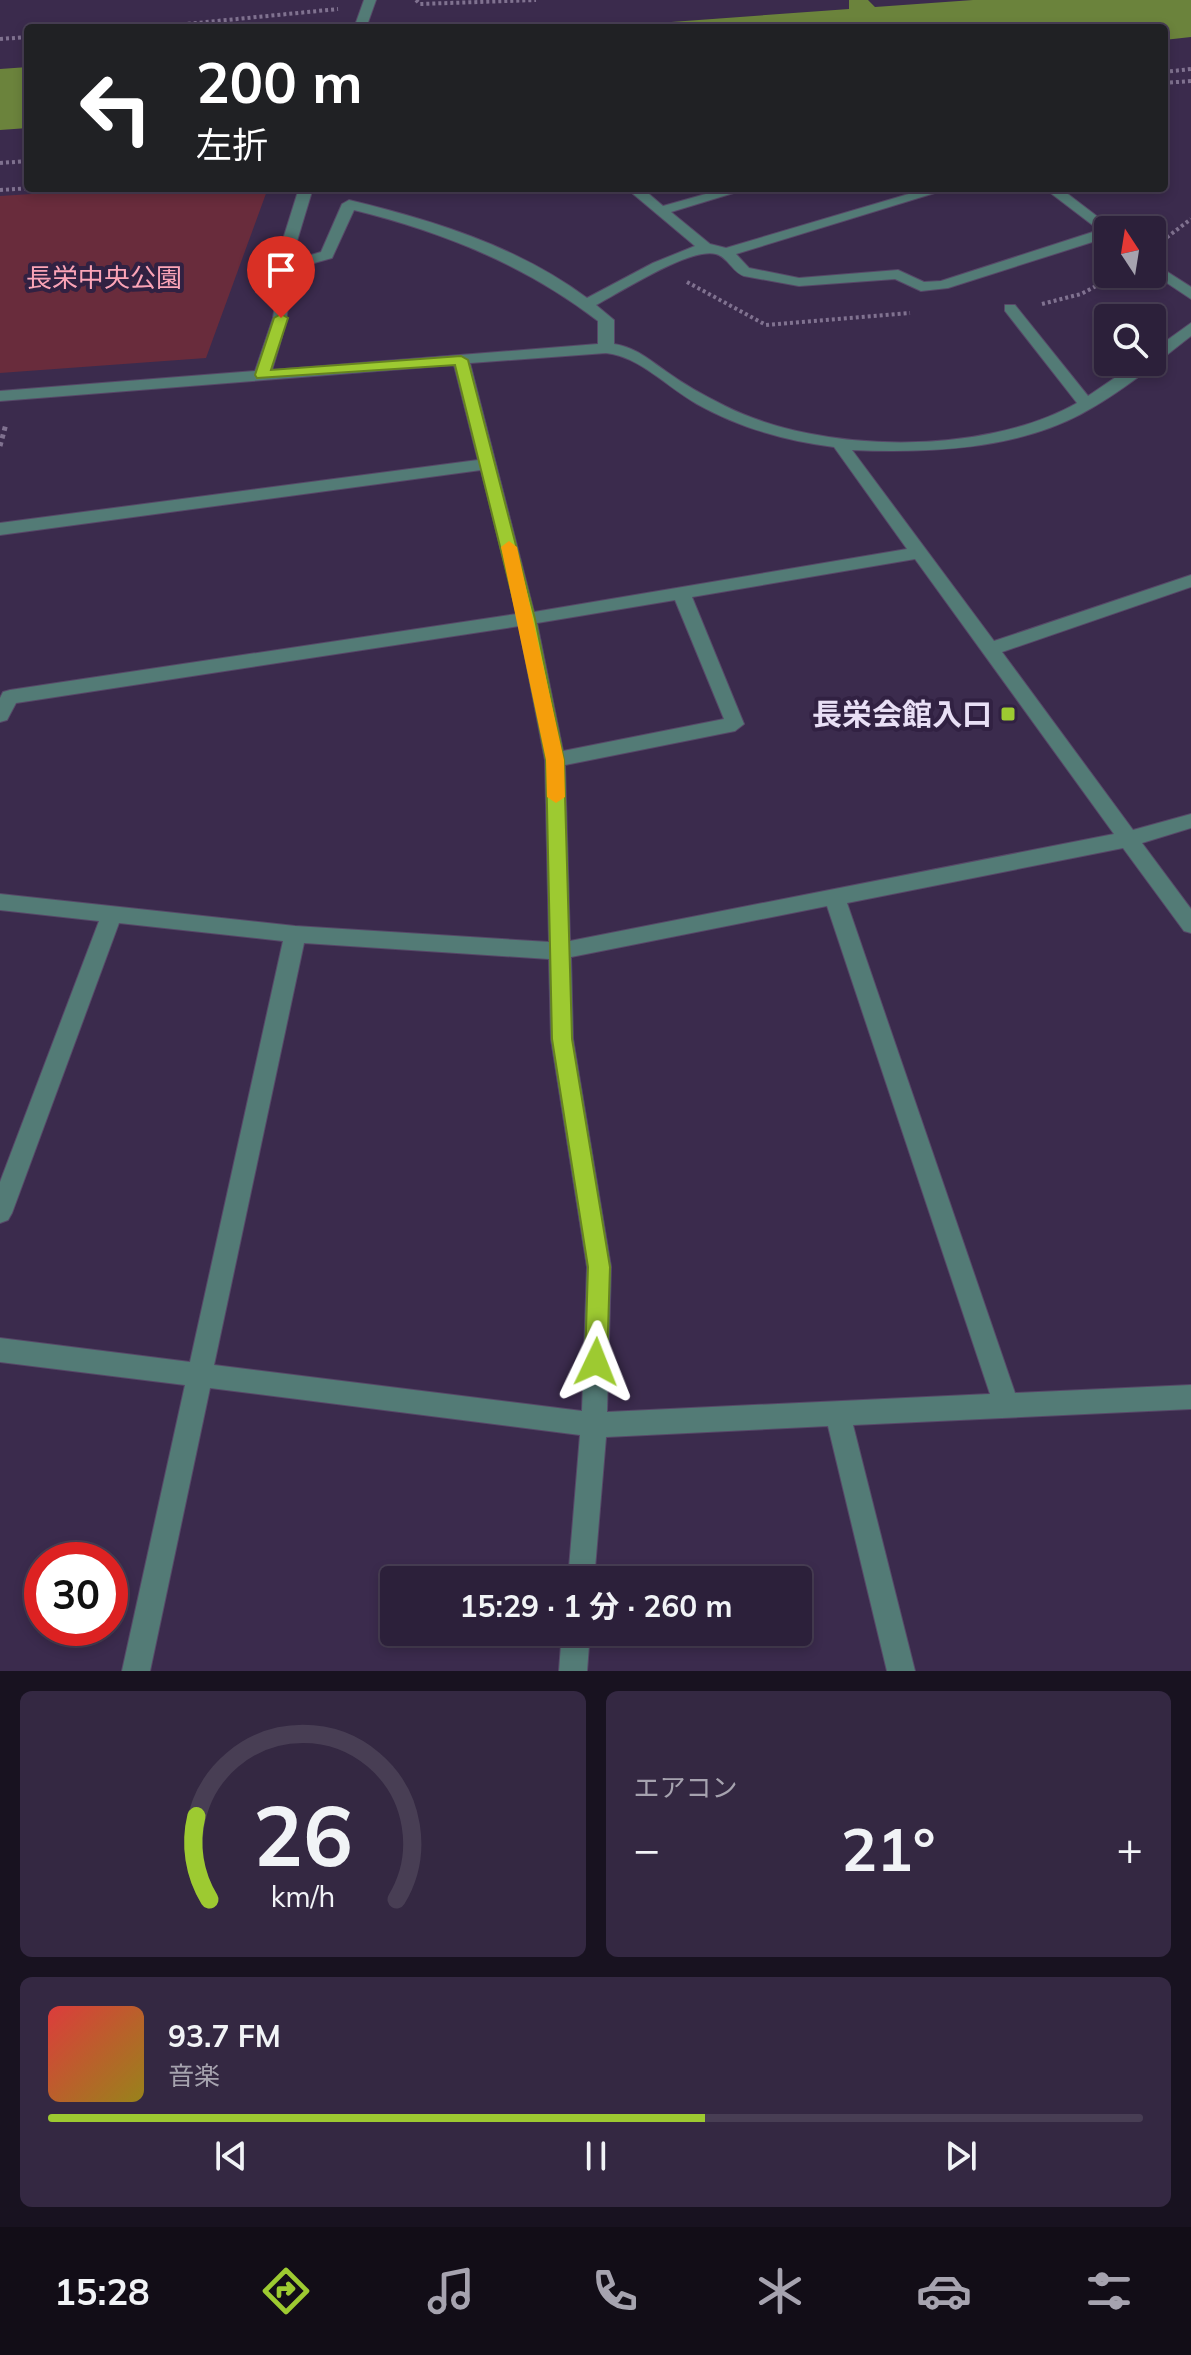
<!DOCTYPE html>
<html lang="ja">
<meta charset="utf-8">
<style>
:root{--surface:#2c203a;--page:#342842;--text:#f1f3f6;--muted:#a6a3af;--line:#483e54;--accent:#9dca31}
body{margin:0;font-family:Mulish,"Noto Sans JP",sans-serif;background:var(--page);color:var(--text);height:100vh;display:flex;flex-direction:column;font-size:30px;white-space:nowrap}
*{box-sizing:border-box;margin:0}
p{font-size:26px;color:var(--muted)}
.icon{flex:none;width:44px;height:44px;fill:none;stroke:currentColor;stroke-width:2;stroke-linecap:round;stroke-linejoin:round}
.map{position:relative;height:1671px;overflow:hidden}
.sheet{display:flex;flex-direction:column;gap:20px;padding:20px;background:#181220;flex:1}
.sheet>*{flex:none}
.banner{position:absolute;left:24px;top:24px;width:1144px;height:168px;border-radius:8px;box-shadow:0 4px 12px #0003,0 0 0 2px var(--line);background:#202124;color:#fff;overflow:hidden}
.needle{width:52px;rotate:348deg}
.fabs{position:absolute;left:1094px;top:216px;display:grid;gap:16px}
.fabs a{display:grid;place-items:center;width:72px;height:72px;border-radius:8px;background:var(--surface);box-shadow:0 4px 12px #0003,0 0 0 2px var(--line);font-size:40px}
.speed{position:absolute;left:24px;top:1542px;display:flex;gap:16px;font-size:40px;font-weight:700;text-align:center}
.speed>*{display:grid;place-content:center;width:104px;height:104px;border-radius:50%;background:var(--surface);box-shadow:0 4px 12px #0003,0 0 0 2px var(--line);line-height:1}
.speed .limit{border:12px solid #d22;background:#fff;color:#111}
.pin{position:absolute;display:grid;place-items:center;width:68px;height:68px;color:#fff;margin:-82px -34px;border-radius:50% 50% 50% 0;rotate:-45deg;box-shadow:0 0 8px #0007}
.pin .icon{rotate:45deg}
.me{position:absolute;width:88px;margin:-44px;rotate:2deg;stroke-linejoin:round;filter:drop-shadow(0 0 6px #0008)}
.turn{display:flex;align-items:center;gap:28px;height:168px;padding:0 40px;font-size:36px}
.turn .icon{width:104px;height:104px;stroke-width:2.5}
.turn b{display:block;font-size:56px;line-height:68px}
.big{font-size:60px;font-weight:700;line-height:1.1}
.sheet .widget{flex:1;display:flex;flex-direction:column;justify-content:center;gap:12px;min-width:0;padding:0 28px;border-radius:12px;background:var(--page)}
.sheet .dial{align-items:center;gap:0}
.dial svg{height:208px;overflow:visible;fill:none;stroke:var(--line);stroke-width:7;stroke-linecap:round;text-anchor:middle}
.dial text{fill:var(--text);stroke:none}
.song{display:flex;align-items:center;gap:24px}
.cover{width:96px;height:96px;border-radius:12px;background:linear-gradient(135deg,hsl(0 70% 55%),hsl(50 70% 35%))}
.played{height:8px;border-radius:4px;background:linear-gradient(90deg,var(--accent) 60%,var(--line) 60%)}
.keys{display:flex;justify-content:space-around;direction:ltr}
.heat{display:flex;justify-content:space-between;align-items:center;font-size:44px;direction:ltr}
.sheet .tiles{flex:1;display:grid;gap:20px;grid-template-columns:1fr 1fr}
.widget:last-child{grid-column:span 2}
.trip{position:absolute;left:380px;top:1566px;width:432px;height:80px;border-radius:8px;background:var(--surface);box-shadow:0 4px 12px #0003,0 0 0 2px var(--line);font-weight:700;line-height:80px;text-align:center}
.menu{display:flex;height:128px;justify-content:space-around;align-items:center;background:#120d17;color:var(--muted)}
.menu .icon{width:56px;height:56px}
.menu .active{color:var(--accent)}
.menu b{font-size:36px;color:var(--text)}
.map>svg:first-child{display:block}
</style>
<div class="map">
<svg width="1191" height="1671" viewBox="0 0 1191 1671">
<rect width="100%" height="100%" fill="#3b2b4d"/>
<path fill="#692c3c" d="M124,188H268L206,358L0,373V196Z"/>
<path fill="#6b833c" d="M849,0H868L875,7L973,0H1191V37L1164,40V28H589L849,9Z
M28,67V128L0,130V69Z"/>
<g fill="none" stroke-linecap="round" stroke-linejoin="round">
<g stroke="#574868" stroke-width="2">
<path id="minor" d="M364,0H376L366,28H354Z
M299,188H313L291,261L321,252L342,204L349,200C432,220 517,246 587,298L653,263L695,246L626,188H642L663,206L727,188H750L671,212L710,244L726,248L929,188H951L736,254L749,268L799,278L898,270L924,282L941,281L1099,230L1044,188H1060L1115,230H1108V237L948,288L921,291L895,279L799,286L744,276C732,272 728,257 716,254C690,247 621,292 596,305L614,320V344C637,348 648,359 667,372C685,385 705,396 725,406C821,454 983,456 1077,403L1005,311V305H1015L1088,396L1138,362H1152V351L1191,323V336C1156,363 1121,393 1081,414C1013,450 927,453 852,450L994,641L1191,575V587L1002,652L1133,830L1191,814V828L1142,843L1191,909V933L1184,931L1123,848L847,903L1015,1393L1191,1385V1409L853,1425L915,1671H887L828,1426L606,1437L594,1580H568L580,1435L210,1388L150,1671H122L185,1385L0,1362V1338L190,1362L283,941L119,923L12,1213L8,1220L0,1223V1182L99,921L0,910V894L295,926L549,942L545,760L519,626L16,703L7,720L0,722V698L3,692L10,690L517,614L481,470L0,535V523L478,460L454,365L0,401V391L255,371L273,318L276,299L274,268ZM354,210C443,232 525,265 598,321V344L272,370C283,335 292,307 289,270L332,258ZM606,353C639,356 668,388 697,404C740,428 786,441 834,447L907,549L534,612L470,363ZM915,559L1114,834L570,941L565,765L735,731L744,724L692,597ZM675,600L724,719L563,751L537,623ZM827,906L990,1394L607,1412L611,1267L573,1039L571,957ZM304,943L549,959L551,1039L587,1267L582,1411L214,1365Z
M1152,262L1191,287V299L1152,273Z
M562,1632H590L587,1671H559Z"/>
</g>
<path stroke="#807290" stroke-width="4" stroke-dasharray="3 3" stroke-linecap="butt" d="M416,0L420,4L536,0
M146,28L338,9
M0,39L28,37
M1164,72L1191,69
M1164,83L1191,81
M0,163L28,161
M0,190L32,188
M1162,241L1191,219
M687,282L766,325L910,313
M1042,304L1081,294L1119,274"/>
<path stroke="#807290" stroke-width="5" stroke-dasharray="4 4" stroke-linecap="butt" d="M0,446L6,424"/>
<use href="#minor" fill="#537b76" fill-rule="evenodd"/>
</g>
<path fill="#9dca31" stroke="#668320" stroke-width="2" d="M281,314L288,318L271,370L461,356L468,360L535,619L564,760L572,1039L610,1267L607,1362L604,1369L596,1372L588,1369L585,1362L588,1267L552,1039L546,760L518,619L455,365L257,378L255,375L274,318Z"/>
<path fill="#f59e0b" d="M509,541L517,547L564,760L565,797L556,803L547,797L546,760L501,547Z"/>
<rect fill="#9dca31" stroke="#312142" stroke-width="3" x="1000" y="706" width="16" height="16" rx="4"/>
<g text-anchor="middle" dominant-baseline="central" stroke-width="8" stroke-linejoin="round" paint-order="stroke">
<g font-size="26" fill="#fba4b7" stroke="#312142">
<text x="104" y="277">長栄中央公園</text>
</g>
<g font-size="30" font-weight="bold" fill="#e8dff5" stroke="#312142" text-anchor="end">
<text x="992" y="714">長栄会館入口</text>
</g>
</g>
</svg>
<div class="fabs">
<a><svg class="needle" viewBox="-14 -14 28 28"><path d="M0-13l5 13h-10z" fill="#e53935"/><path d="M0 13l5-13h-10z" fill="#a6a3af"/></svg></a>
<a><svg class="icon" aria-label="search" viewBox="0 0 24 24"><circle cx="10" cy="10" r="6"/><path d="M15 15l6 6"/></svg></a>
</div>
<div class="speed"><div class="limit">30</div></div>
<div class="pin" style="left:281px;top:318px;background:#d93025"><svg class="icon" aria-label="arrive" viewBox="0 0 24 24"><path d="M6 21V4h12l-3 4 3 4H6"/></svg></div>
<svg class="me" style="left:596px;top:1362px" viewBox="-20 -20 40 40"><path d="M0-17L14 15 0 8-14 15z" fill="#9dca31" stroke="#fff" stroke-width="4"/></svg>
<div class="trip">15:29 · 1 分 · 260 m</div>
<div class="banner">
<div class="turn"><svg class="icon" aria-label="left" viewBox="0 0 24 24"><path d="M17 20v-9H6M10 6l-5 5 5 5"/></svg><div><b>200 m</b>左折</div></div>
</div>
</div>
<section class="sheet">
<div class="tiles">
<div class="widget dial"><svg viewBox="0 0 100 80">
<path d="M14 69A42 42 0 1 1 86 69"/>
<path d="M14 69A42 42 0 0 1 9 37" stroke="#9dca31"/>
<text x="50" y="56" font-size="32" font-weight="700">26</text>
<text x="50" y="72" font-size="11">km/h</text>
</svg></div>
<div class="widget"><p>エアコン</p>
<div class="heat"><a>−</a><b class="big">21°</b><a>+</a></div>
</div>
<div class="widget">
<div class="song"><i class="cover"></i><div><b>93.7 FM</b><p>音楽</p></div></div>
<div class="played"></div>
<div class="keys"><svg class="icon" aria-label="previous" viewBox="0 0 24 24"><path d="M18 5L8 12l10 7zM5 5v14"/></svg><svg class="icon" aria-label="pause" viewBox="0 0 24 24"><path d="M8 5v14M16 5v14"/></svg><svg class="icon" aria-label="next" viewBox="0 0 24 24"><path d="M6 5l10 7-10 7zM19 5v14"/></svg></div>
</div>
</div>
</section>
<nav class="menu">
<b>15:28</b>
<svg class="icon active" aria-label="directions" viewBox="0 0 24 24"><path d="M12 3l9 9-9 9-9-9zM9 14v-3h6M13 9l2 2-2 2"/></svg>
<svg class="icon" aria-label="music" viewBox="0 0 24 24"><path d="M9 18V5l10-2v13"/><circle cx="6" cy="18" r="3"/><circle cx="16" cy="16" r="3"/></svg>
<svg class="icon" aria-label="phone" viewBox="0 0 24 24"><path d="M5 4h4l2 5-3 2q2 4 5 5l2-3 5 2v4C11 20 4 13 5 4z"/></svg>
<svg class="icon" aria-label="climate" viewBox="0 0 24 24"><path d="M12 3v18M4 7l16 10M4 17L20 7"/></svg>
<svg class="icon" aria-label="car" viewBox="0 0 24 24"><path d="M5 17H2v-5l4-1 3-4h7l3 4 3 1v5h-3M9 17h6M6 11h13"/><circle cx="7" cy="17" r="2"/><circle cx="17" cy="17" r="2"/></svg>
<svg class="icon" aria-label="filters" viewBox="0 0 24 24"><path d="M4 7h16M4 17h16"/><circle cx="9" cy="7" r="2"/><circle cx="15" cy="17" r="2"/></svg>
</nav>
